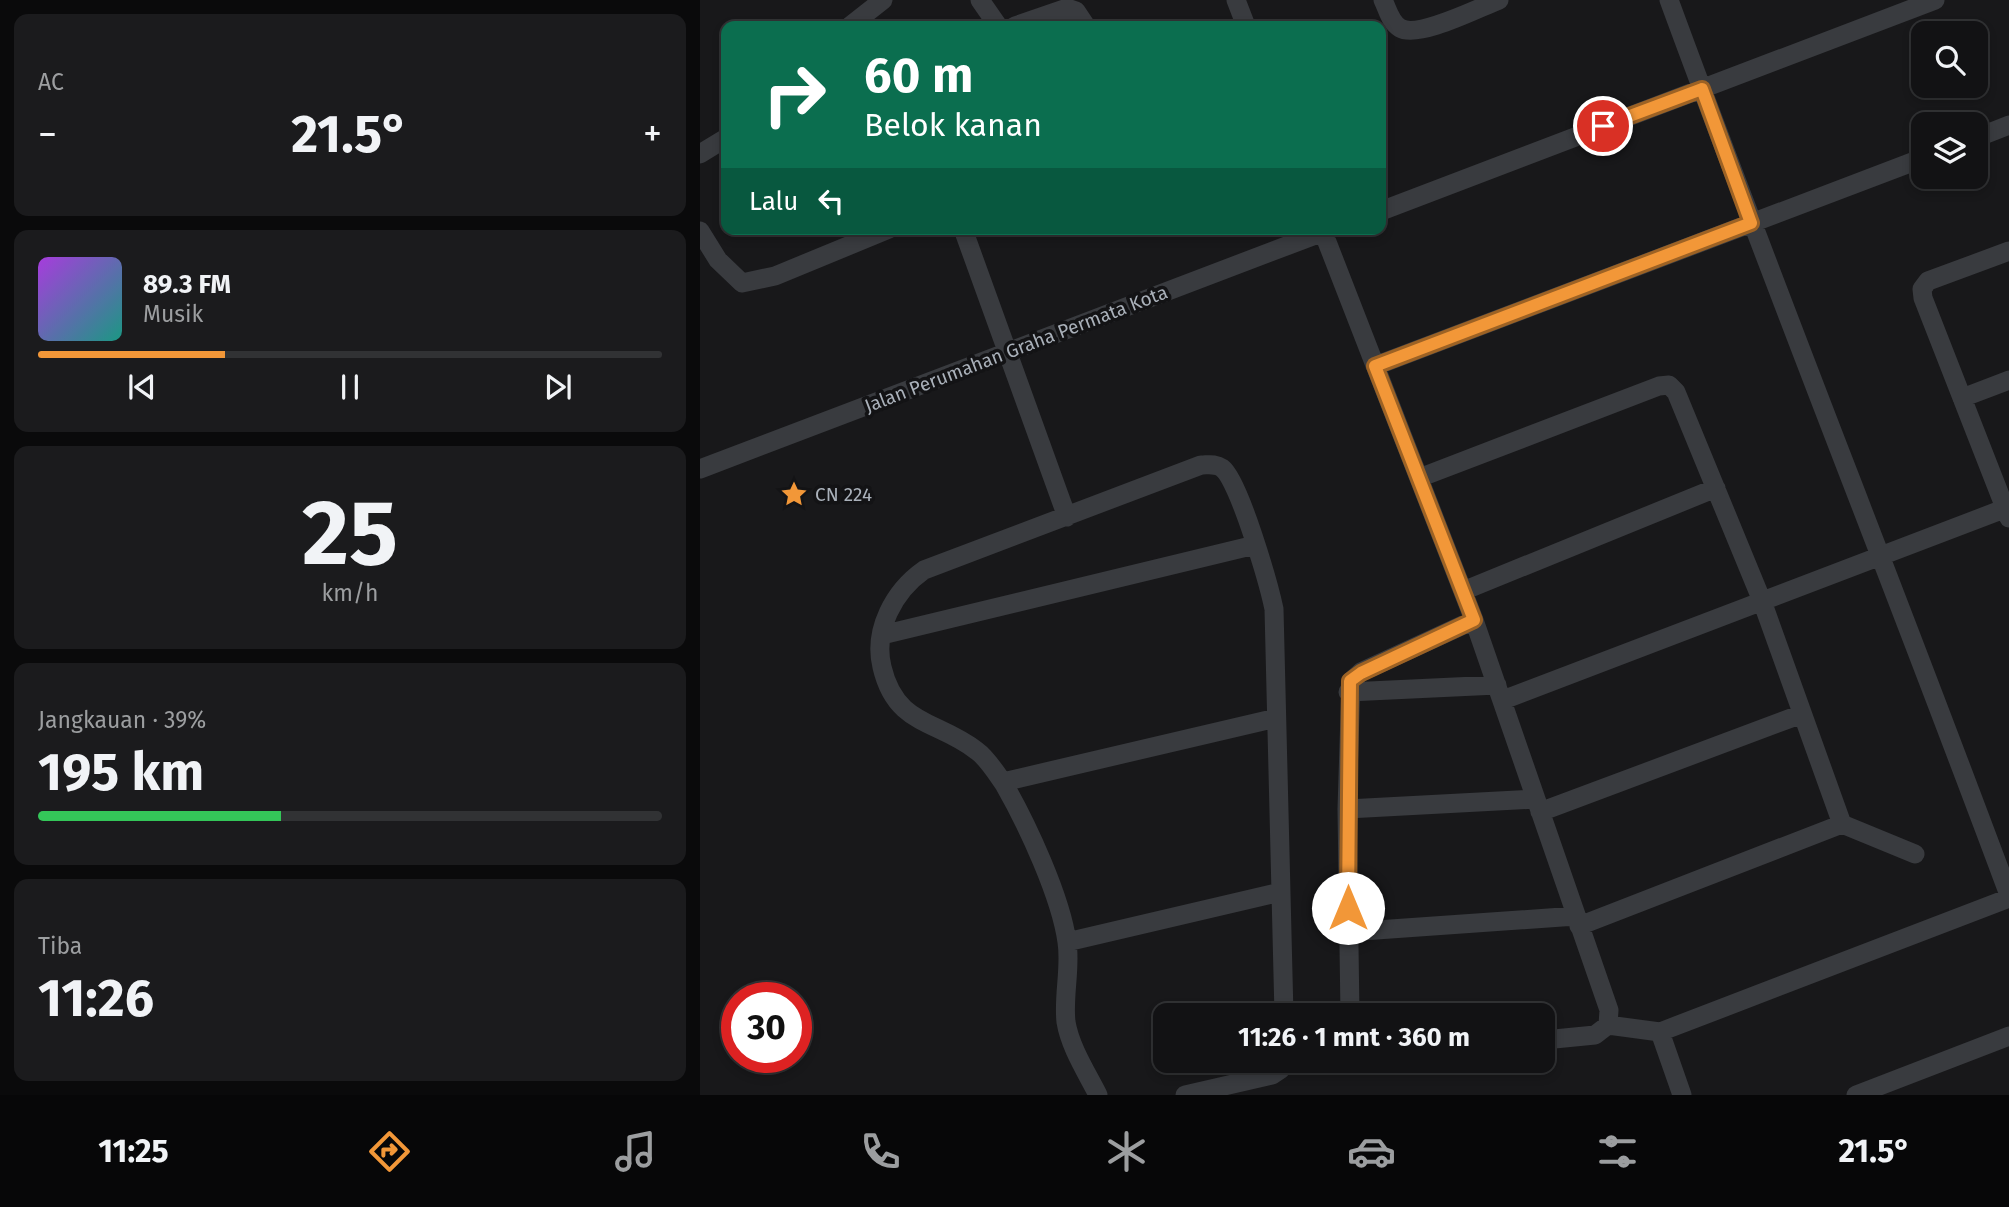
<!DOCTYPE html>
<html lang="id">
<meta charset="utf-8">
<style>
:root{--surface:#121214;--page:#1b1b1d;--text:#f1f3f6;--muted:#9c9ea0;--line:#313234;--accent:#f29738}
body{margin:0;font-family:"Fira Sans",sans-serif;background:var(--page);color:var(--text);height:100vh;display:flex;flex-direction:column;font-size:26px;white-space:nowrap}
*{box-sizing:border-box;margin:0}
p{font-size:23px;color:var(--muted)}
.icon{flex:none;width:38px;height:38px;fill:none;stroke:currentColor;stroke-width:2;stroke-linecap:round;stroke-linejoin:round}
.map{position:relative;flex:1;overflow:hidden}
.sheet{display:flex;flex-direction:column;gap:14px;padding:14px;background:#0a0a0b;width:700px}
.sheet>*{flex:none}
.hud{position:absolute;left:21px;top:21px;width:665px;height:214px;border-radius:14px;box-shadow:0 4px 10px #0003,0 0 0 2px var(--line);background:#0b6e4f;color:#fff;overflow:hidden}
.fabs{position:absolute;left:1211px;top:21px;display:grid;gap:14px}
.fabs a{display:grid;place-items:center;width:77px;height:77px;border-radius:14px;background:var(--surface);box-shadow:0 4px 10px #0003,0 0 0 2px var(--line);font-size:35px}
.speed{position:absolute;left:21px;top:982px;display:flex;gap:14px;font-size:35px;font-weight:700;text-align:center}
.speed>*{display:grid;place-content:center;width:91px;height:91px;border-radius:50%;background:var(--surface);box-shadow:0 4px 10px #0003,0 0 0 2px var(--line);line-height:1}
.speed .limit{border:10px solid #d22;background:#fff;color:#111}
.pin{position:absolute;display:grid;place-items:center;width:60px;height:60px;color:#fff;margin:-30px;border:4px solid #fff;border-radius:50%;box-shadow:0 2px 7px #0007}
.me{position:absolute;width:77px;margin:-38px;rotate:0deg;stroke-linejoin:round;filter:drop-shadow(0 0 5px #0008)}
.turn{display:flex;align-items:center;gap:24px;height:147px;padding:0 28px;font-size:32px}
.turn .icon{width:91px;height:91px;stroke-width:2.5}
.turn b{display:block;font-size:49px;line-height:60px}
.then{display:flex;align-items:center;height:66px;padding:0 28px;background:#0003;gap:14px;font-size:26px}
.big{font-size:52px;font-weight:700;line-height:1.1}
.sheet .card{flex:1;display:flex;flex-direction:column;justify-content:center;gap:10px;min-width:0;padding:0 24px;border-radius:14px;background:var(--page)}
.sheet .dial{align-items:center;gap:0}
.dial b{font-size:91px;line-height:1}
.song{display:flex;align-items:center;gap:21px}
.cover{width:84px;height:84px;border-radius:10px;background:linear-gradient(135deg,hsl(280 70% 55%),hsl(170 70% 35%))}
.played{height:7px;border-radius:4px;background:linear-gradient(90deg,var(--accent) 30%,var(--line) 30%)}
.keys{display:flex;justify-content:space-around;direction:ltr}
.heat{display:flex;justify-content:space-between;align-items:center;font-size:38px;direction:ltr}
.charge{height:10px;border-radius:5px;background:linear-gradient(90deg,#34c759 39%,var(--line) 0)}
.trip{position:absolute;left:453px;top:1003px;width:402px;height:70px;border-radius:14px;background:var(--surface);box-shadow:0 4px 10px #0003,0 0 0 2px var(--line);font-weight:700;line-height:70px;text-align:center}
.tabs{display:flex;height:112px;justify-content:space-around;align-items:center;background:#070708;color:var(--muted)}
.tabs .icon{width:49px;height:49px}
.tabs .current{color:var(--accent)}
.tabs b{font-size:32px;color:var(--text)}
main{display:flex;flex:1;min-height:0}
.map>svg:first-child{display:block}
</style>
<main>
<section class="sheet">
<div class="card"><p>AC</p>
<div class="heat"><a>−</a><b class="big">21.5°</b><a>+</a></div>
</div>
<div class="card">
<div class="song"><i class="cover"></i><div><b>89.3 FM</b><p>Musik</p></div></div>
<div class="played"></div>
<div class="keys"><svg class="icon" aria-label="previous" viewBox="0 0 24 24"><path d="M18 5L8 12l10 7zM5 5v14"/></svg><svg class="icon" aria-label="pause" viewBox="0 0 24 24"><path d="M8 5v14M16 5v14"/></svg><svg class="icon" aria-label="next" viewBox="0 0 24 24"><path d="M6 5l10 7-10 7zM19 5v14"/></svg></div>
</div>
<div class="card dial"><b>25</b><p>km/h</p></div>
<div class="card"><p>Jangkauan · 39%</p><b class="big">195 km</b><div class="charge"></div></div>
<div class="card"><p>Tiba</p><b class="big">11:26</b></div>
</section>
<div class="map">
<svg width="1309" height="1095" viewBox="0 0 1309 1095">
<rect width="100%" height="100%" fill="#18181a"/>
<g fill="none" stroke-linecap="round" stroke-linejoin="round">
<path stroke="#393b3f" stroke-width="19" d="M280,0L298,26
M536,0L546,26
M683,0C688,10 690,22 700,28C718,39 778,8 799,0
M969,0C1079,300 1198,596 1309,895
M150,26L183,0
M315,26L367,8L376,11L386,26
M1276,138L1309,125
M0,154L26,138
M681,211L1235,0
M263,229L367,517
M622,229L774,620L909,1010L908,1025L895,1035L844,1040
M0,231L18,260L42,283L75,276L189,229
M675,366L1223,158
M1262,398L1309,380
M0,469L631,229
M719,478L959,386L969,385L976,392L1062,601L1142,824L1215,854
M1309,518L1223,298L1222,289L1228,281L1309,251
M763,591L1016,488
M182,635L555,545
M648,692L797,685
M803,700L1309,507
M303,782L576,718
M647,809L836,799
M840,812L1102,714
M879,926L1142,824
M648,932L876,916
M367,942L581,892
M650,1015L647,809L651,681L661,672L774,620
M908,1025L960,1032L1309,898
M960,1032L982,1095
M398,1095C387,1073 370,1047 366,1022C363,996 371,968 367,942C361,897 327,824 304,784C297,774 287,758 277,751C238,720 196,727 182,667C173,630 194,591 224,570L501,465C508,465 515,463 522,468C539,480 569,585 574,609L584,1015
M485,1095L572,1075L581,1069L585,1060
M1156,1095L1309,1036"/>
</g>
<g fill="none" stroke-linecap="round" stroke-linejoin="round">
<g stroke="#9d6224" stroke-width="18">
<path id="route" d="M648,908L650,681L661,673L774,620L675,366L1051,223L1002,89L903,126"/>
</g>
<use href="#route" stroke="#f29738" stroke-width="12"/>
</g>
<defs>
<g id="sight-bare" transform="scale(2.1)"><path d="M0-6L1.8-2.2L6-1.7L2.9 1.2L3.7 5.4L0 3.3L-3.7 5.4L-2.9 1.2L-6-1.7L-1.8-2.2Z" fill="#f29738" stroke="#131315" stroke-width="2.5" paint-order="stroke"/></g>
</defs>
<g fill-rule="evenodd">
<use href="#sight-bare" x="94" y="494"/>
</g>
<g text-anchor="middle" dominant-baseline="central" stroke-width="7" stroke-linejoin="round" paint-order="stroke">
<g font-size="19" fill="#aab1ba" stroke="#131315">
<text transform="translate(316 349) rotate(-21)">Jalan Perumahan Graha Permata Kota</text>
</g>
<g font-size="19" fill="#aab1ba" stroke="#131315" text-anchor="start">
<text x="115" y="494">CN 224</text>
</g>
</g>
</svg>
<div class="fabs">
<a><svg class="icon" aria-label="search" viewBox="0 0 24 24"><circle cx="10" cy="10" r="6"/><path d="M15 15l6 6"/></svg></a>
<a><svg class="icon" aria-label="layers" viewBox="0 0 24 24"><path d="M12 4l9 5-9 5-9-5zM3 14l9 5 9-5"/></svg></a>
</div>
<div class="speed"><div class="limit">30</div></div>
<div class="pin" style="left:903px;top:126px;background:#d93025"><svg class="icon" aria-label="arrive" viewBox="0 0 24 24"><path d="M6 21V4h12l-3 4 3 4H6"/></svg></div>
<svg class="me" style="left:648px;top:908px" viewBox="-20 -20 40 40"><circle r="19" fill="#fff"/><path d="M0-13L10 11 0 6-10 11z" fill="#f29738"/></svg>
<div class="trip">11:26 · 1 mnt · 360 m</div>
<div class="hud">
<div class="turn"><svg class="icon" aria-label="right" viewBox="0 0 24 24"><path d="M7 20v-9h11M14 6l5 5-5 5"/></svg><div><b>60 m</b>Belok kanan</div></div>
<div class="then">Lalu<svg class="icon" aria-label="left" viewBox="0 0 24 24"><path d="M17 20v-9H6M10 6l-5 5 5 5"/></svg></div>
</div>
</div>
</main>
<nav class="tabs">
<b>11:25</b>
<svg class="icon current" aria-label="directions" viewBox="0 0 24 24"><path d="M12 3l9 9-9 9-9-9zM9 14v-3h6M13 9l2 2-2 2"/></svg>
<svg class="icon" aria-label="music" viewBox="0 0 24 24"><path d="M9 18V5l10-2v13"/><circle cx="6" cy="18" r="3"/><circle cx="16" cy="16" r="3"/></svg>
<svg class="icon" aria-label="phone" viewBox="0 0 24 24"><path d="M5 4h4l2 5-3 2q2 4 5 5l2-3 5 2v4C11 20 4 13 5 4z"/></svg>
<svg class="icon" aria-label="climate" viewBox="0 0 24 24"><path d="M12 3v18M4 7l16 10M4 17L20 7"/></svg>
<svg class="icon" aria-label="car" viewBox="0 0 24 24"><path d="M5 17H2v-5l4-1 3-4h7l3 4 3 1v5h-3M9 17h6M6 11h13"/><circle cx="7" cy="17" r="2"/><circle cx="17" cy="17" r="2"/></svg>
<svg class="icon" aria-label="filters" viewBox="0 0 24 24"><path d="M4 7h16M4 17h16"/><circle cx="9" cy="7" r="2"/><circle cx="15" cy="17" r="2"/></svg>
<b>21.5°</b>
</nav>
